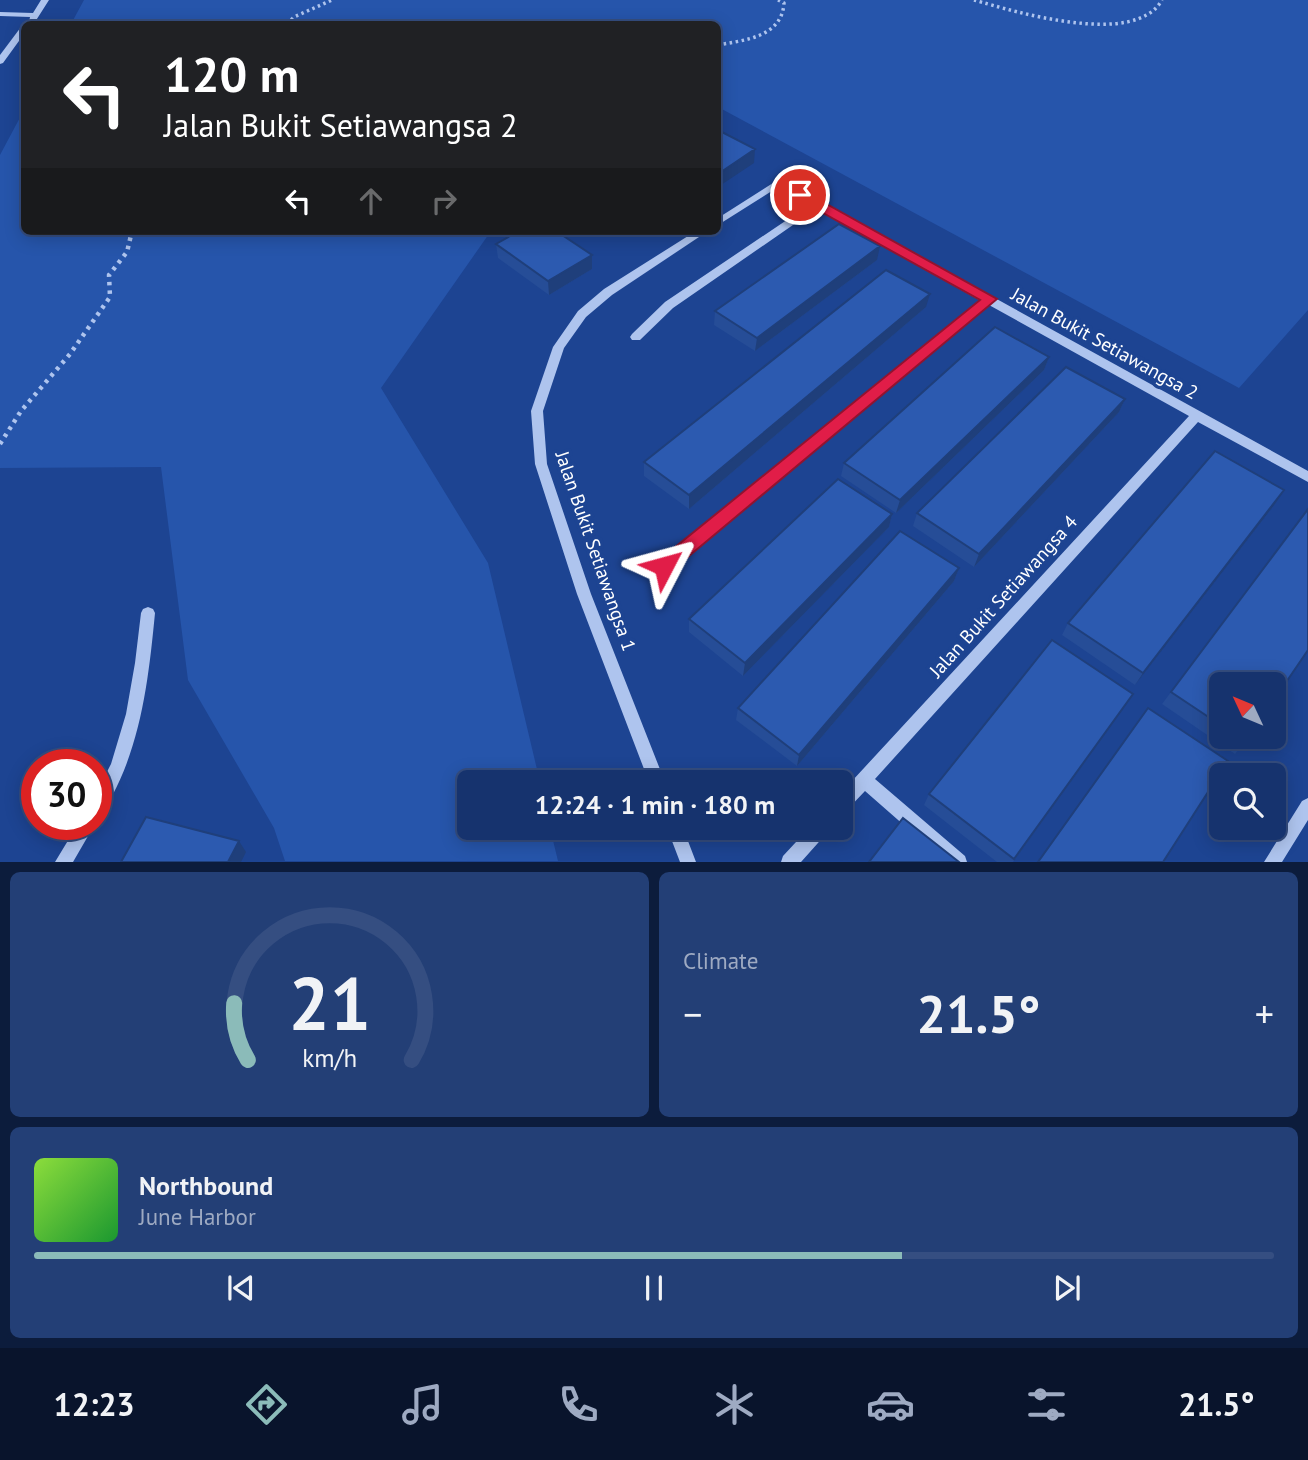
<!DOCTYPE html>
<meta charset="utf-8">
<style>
:root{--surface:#16336e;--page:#233f76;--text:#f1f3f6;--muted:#9eaac2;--line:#354e81;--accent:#8bbbb9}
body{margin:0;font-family:"PT Sans",sans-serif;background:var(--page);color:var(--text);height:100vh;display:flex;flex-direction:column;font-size:26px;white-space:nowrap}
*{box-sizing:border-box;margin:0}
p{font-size:23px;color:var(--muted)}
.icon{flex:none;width:38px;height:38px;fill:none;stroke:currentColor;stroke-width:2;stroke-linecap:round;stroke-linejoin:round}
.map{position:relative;height:862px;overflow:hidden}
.sheet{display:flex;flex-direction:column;gap:10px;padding:10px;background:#0c1c3c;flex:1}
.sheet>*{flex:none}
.hud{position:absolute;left:21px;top:21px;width:700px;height:214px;border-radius:10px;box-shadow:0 4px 18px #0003,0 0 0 2px var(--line);background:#202124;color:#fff;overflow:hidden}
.needle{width:46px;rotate:314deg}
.fabs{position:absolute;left:1209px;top:672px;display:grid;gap:14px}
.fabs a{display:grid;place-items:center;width:77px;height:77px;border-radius:10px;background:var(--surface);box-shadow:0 4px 18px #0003,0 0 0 2px var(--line);font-size:35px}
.speed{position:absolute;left:21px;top:749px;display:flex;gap:14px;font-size:35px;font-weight:700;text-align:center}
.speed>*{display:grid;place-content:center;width:91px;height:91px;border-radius:50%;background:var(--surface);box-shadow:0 4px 18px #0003,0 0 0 2px var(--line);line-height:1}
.speed .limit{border:10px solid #d22;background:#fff;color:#111}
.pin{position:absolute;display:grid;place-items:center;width:60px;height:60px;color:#fff;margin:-30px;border:4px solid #fff;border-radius:50%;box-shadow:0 2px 7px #0007}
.me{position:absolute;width:77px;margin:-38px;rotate:51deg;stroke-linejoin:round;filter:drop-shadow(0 0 5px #0008)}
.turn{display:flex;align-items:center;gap:24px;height:147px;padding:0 28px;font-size:32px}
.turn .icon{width:91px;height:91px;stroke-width:2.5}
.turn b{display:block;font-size:49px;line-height:60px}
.lanes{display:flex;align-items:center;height:66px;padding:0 28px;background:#0003;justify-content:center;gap:35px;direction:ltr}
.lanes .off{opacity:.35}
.big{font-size:52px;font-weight:600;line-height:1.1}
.sheet .tile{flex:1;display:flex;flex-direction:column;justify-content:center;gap:10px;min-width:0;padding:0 24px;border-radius:10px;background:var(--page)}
.sheet .dial{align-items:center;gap:0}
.dial svg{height:182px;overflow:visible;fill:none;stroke:var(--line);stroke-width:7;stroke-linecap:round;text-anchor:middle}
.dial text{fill:var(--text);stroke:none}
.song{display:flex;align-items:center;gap:21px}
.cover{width:84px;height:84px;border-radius:10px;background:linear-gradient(135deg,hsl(90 70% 55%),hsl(130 70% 35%))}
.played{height:7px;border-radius:4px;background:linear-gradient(90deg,var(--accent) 70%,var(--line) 70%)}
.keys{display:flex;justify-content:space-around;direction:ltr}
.heat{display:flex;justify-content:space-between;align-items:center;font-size:38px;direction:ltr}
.sheet .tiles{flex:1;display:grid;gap:10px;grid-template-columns:1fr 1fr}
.tile:last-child{grid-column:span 2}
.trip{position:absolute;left:457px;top:770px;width:396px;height:70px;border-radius:10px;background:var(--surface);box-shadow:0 4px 18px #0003,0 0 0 2px var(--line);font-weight:600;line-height:70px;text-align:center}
.menu{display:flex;height:112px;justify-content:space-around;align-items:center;background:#09142c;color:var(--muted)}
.menu .icon{width:49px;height:49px}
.menu .current{color:var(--accent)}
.menu b{font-size:32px;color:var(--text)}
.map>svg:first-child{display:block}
</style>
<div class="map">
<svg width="1308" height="862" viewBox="0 0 1308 862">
<rect width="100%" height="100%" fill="#1d4492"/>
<path fill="#2655ab" d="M84,0H1308V310L1239,388L718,107V24H71Z
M24,110V231H491L381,388L488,563L540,782H469V828H550L558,861H285L274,828L188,680L161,467L0,468V155Z"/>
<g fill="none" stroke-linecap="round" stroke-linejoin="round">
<path stroke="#aec4ee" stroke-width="3.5" stroke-dasharray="2.5 3.5" stroke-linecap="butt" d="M974,0C1016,12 1135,48 1162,0
M287,24L294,17L332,0
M718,45C745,40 782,37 784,3L778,0"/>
<path stroke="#aec4ee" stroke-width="4.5" stroke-dasharray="3.5 5" stroke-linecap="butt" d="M0,444L21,411L70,354L110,297L109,275L127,252L132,231"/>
<path fill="#aec4ee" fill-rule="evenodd" d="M41,0H49L35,22H29L30,17L0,16V12L33,13Z
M21,27H24V34L3,63L0,64V55Z
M773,183L787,185L821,202L1308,471V482L1198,422L875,779L965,856L967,862H946L865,791L846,811L840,814V794L1189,416L989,305L669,570L664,572L659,570L657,566L659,562L981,301L816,209L673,308L640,340H632L630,337L632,334L665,302L809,205L782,190L775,189L718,225V218Z
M696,231H708L612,295L586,317L564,348L543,411L547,464L591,594L665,782H649L577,594L535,464L531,411L553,347L578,311L604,289Z
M148,607L153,609L155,613C149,675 142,740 112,796C108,804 105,813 96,817V793L111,764L126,714L135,663L141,613L143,609Z
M1308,798V820L1282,862H1264L1302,801Z
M78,824H95L73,862H55Z
M667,828H683L696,862H680Z
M809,828H828L826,834L801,862H781L783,856Z"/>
</g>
<path fill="#264d97" d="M496,244L592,269L549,295L498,258Z
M877,260L755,351L714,325L715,311Z
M926,307L689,509L644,476V462Z
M1049,357L1044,370L896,513L841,476L844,463Z
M1125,399L1119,412L974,567L913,526L917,513Z
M1284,490L1275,504L1135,685L1062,635L1068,623Z
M892,514L889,527L743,676L689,632V619Z
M959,568L954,581L797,766L736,720L738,708Z
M1222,684V737H1249L1235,754L1162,704L1171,692Z
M1125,706L1013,862H997L924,805L929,794Z"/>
<path fill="#1f3f7b" d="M755,149L754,163L718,187V174Z
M880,246L877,260L755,351L757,338Z
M592,255V269L549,295L548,281Z
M930,294L926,307L689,509V495Z
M1049,357L1044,370L896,513L900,500Z
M1125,399L1119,412L974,567L979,554Z
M1284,490L1275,504L1135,685L1143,673Z
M892,514L889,527L743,676L745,663Z
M959,568L954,581L797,766L799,755Z
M1133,694L1125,706L1012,862Z
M239,841L246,852L241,862H228Z"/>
<path fill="#2c5ab0" stroke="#1f3f7b" stroke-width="2" d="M718,130L755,149L718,174Z
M839,224L880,246L757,338L715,311Z
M519,231H556L592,255L548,281L496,244Z
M886,270L930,294L689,495L644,462Z
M995,327L1049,357L900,500L844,463Z
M1066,367L1125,399L979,554L917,513Z
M1215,451L1284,490L1143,673L1068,623Z
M838,479L892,514L745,663L689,619Z
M1308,509V650L1274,700V684H1222V726L1171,692Z
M900,531L959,568L799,755L738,708Z
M1052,640L1133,694L1014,859L929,794Z
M1148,708L1228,761L1163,862H1038Z
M1236,737H1249L1245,743Z
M146,817L239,841L228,862H121Z
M903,818L959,862H869Z"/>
<path fill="#e11d48" stroke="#92132f" stroke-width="2" d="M796,192H805L997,299L671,571H658L655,566L658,561L980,300L796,198Z"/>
<g text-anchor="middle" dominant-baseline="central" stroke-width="7" stroke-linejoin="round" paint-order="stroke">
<g font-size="19" fill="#fff" stroke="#1d4492">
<text transform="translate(1105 343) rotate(29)">Jalan Bukit Setiawangsa 2</text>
<text transform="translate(596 551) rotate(71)">Jalan Bukit Setiawangsa 1</text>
<text transform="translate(1003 596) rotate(-48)">Jalan Bukit Setiawangsa 4</text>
</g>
</g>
</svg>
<div class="fabs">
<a><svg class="needle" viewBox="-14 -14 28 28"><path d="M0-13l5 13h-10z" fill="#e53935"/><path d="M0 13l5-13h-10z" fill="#9eaac2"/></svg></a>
<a><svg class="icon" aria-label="search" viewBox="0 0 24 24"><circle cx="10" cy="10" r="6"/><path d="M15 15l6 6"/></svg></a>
</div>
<div class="speed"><div class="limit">30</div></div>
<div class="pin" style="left:800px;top:195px;background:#d93025"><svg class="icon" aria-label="arrive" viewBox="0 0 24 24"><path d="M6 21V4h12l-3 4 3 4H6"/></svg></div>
<svg class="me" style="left:664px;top:566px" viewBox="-20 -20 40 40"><path d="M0-17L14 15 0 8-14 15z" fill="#e11d48" stroke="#fff" stroke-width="4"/></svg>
<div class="trip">12:24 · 1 min · 180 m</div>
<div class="hud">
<div class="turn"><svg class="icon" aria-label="left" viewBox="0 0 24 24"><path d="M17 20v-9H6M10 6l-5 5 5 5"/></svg><div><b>120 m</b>Jalan Bukit Setiawangsa 2</div></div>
<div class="lanes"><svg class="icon" aria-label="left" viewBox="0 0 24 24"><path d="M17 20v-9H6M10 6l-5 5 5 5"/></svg><svg class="icon off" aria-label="ahead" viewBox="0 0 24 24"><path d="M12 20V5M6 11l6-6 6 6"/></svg><svg class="icon off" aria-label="right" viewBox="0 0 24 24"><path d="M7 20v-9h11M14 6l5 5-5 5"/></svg></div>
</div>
</div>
<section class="sheet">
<div class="tiles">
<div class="tile dial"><svg viewBox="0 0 100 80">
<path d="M14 69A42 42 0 1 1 86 69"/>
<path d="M14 69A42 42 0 0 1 8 44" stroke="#8bbbb9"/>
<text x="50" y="56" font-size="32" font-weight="700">21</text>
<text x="50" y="72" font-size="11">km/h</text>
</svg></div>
<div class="tile"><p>Climate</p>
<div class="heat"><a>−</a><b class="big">21.5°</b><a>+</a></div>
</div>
<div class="tile">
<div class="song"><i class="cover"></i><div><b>Northbound</b><p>June Harbor</p></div></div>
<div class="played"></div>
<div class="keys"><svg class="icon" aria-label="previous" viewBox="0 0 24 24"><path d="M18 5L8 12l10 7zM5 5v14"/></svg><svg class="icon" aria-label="pause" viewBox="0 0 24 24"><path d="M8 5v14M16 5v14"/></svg><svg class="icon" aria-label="next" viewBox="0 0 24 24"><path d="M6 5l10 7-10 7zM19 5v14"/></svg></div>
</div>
</div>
</section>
<nav class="menu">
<b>12:23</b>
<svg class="icon current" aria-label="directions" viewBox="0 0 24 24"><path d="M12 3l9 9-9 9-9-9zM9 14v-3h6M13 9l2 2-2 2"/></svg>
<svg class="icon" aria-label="music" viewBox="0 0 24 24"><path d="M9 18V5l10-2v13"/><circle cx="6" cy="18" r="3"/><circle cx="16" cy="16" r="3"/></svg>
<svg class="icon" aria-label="phone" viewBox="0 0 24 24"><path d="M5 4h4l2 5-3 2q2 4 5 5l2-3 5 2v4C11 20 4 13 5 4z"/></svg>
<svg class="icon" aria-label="climate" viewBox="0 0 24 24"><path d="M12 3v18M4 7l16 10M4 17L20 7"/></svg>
<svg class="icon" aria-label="car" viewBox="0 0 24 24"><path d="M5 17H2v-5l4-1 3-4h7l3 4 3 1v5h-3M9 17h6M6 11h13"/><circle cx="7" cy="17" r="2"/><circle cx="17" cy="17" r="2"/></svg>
<svg class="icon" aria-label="filters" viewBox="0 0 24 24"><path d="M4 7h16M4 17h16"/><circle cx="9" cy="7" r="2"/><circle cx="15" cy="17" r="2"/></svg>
<b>21.5°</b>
</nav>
